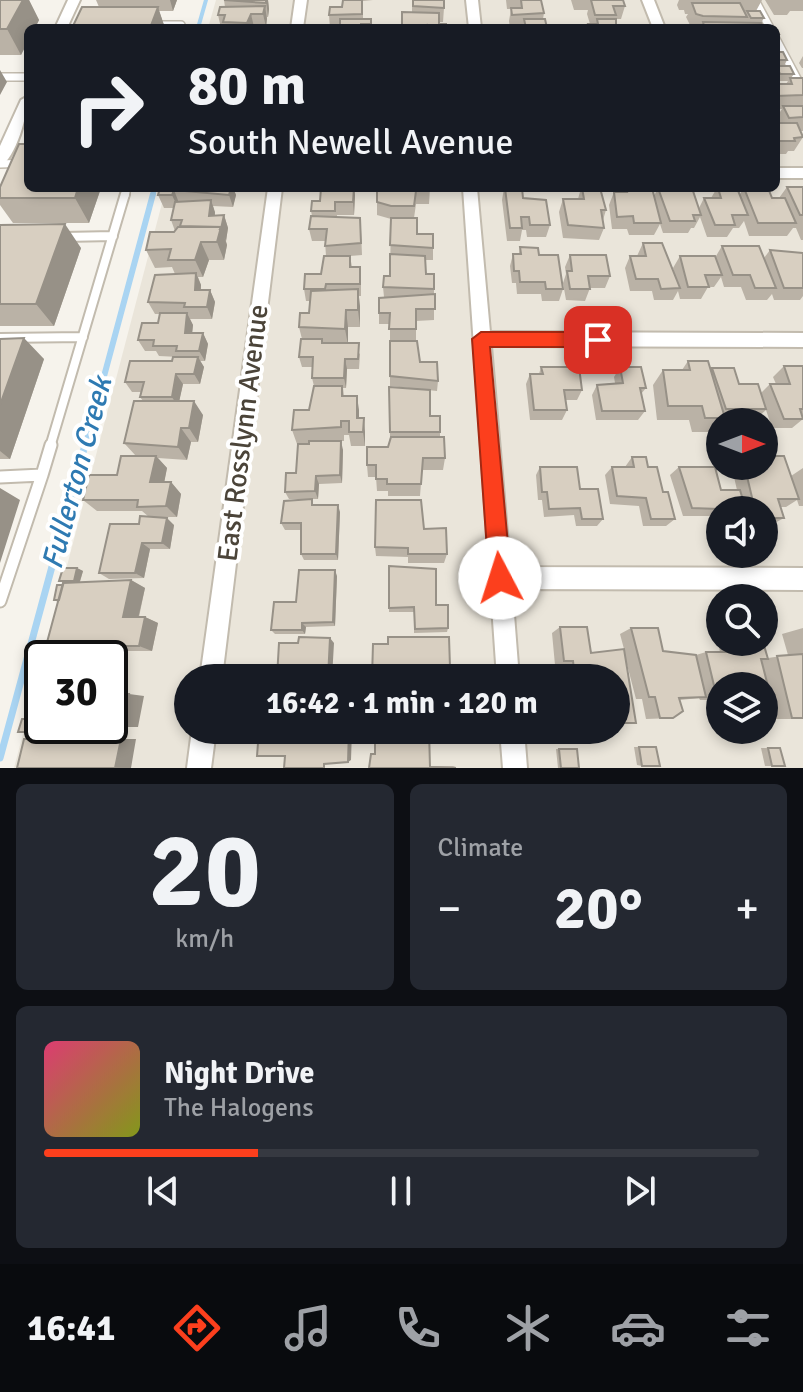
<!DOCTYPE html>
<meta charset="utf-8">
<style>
:root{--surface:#171b24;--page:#242831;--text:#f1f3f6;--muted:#9ea1a6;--line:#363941;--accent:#fc3f1d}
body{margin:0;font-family:Signika,sans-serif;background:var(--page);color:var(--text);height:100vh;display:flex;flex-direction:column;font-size:30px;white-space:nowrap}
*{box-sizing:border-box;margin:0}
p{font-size:26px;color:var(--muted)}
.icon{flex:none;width:44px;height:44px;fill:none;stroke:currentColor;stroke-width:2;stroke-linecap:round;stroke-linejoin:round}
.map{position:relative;height:768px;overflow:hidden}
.drawer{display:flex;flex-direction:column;gap:16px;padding:16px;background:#0d0f14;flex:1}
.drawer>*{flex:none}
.banner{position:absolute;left:24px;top:24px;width:756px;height:168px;border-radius:12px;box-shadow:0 4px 12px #0003;background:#171b24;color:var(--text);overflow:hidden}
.needle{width:52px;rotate:90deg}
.buttons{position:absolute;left:706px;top:408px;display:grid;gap:16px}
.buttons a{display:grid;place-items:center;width:72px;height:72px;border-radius:50%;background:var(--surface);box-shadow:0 4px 12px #0003;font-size:40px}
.speed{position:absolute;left:24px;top:640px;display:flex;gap:16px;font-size:40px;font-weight:700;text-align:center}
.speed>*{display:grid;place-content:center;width:104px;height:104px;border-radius:50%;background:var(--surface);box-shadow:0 4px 12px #0003;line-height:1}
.speed .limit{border:4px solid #111;border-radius:12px;background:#fff;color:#111}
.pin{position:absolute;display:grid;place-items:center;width:68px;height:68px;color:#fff;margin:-34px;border-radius:16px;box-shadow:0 4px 12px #0006}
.me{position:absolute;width:88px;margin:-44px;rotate:355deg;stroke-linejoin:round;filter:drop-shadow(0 0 6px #0008)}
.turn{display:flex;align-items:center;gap:28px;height:168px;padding:0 32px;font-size:36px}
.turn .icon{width:104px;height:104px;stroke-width:2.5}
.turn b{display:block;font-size:56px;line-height:68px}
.big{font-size:60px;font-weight:700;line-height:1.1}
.drawer .widget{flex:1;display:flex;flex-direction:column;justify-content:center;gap:12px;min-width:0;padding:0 28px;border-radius:12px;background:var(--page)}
.drawer .dial{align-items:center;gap:0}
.dial b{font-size:104px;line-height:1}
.song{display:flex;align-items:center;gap:24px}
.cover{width:96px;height:96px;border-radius:12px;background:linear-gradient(135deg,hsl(340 70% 55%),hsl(70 70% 35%))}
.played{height:8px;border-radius:4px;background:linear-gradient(90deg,var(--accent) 30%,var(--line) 30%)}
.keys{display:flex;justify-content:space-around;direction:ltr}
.heat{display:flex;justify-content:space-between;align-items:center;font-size:44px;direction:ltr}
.drawer .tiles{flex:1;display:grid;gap:16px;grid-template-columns:1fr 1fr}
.widget:last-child{grid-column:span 2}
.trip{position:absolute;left:174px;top:664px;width:456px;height:80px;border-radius:40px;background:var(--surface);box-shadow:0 4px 12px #0003;font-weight:700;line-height:80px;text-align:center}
.menu{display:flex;height:128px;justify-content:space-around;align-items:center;background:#090b0e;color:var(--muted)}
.menu .icon{width:56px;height:56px}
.menu .selected{color:var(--accent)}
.menu b{font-size:36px;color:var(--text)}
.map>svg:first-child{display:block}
</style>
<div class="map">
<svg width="803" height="768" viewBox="0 0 803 768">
<rect width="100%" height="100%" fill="#f6f3ec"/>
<path fill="#eae5da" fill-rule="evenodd" d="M216,0H803V768H14L166,188H776V28H208ZM720,422H764V466H720ZM720,510H764V554H720ZM720,598H764V642H720ZM42,658H110V726H42ZM188,678H616V730H188ZM720,686H764V730H720Z"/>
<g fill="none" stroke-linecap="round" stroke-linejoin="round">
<path stroke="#a9d4f2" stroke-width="4" d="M198,28L206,0
M153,196L155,188"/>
<path stroke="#a9d4f2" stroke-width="6" d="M85,447L153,194"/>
<path stroke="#a9d4f2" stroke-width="7" d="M0,758L85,445"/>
<g stroke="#c2bbae" stroke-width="10">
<path id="service-far2" d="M755,0L770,28
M151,25H181L180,28
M776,39L803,90
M0,77H28
M0,164L28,163
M125,196L127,188"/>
</g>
<g stroke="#c2bbae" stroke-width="12">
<path id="service-far1" d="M64,237L113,236
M0,338L83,337
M50,447L125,194"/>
</g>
<g stroke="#c2bbae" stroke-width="15">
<path id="service" d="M0,477L42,475L51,445
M0,601L42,475"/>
</g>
<g stroke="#c2bbae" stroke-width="4">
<path id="minor" d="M68,0H80L67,28H55Z
M295,0H307L303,28H291Z
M466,0H478L481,28H469Z
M642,0H654L665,28H653Z
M28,96C28,113 16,159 0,166V146L21,100Z
M776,168H803V178H776Z
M268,188H282L222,678H200Z
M463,188H477L490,332L803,333V347L491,346L510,567L803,568V590L512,589L519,678H497Z
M192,730H216L211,768H187Z
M500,730H524L527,768H503Z"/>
</g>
<use href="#service-far2" stroke="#fff" stroke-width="7"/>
<use href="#service-far1" stroke="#fff" stroke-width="8"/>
<use href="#service" stroke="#fff" stroke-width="11"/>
<use href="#minor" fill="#fff" fill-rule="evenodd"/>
</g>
<path fill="#bab2a6" d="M0,0H29L39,20L35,28H28L21,55H0Z
M96,0H177L173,11H159L165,28H72L99,7Z
M224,0H268L269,9L268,17H267L266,27L221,28L218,15L225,7Z
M343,0H373L363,1V19H371L372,28H330L329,15L342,7Z
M412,0L444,8L443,22H439V24L446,28L412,12Z
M506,0H541L544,13L543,19L547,28H556H510L509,21L511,9H507Z
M571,0H623L625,6L621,19H616V28H587L588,24H590L587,14L588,10H574Z
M679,0H762L756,11H760L764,18L761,23L763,27H775L779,34L776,40V28H692L691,27L686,17L688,14H685L684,10H679L677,5Z
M765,0H803V11H790L787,15H774Z
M776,52L787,60L784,66L794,74L791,78H803V131H800L803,137L794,151H788L786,154H776V123H777L776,118L782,109H776V84H786L788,81H776Z
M803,56V68H802L799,63Z
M0,187L101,188L89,223H13L0,205Z
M787,187H803V240H801L796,228H793L787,236H749L744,221L739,228H733L727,237H707L700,217L694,228H691L688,233H663L660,224L654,235H629L627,229H612L609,205L614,192H624L626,188L654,196L658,188L699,208L704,198H711L717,188H737L740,194L744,188L772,198H779Z
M160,188H233L236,195L233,207L213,206L215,215H224L228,228L226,241L227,245L224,260H209L203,277H198L201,285V290H210L215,302L212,319H190L193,325L192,333H203L208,344L205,361H200L204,367L200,384H183L179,401L203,415L198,442H191L187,460L158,458L167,468L164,482H171L181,494L177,517H154L174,525L170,549H150L144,578L109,579L99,573L139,524L149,517L142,511H97L83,500L117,475L136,456L124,443L143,401L140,397L141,392H132L125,382L172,361L179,357L159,356L156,351H145L138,340L158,323L160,314H155L148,302L175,274L172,267L155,268L146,250L175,231L171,220L174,208H164L158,195Z
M430,188L429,204H416L414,218L417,234L433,248V260H425L426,274L434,289V320L416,321V340H390V324H379V313L384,297L383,287L390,276L391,219L377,215V202Z
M504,188L523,198L550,225L546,237H527L526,230H522L520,241H507L502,200Z
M581,188H600L606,210L603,220L604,228L599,240L563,238L559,212L563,199H578Z
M355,195L354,215H337V217L361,231L362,255L350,256L352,267L361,279V296H359L360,327H348V343L360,354L359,369H347L346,388H343L344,396H357L359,418L365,432V446H351L349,435H344V441H337L343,450L342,483L319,484L318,499H289L285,492L296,473L309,444V443L297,444L292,430L309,410L314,386L312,378L313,367H302L299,357L302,339L299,327L309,313L310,301H306L304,289L321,274L326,256L325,241H312L309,229L312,216L311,211L320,201Z
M0,225L81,248L54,326H0Z
M643,243L675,275L673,268L680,256H716L722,246L764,258L770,250L803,253V296L800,300H774L772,294L767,300H746L741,287H724L721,277L714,287H708L701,299H680L678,291L673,300H654L652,291H630L625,268L630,256H637Z
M520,247L539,255L563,289L559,301H542L541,294H517L516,283H512L510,266L513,254H519Z
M570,255L610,276L605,288H590L585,301L566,300L563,283L566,274L565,267Z
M0,339L44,359L10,459H0Z
M390,341L420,362L438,381L437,391L390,386Z
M688,361L711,370L712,368L739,384L761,393L770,384H776L773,377L784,366H803V419L792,428H772L766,410L756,419L725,418L711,432H692L689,420H657L653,385L663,370H682Z
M541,367L582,390L577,400H566L567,410L562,420H530L526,384L530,374H539Z
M620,367L646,388L641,394L645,411L638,420H596L592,395L597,385L615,383L614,377Z
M389,387L430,416L440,432V437L445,458L443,470H422L420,496H388V491H377L376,477H368L367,465L388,447L390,438Z
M632,457L648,467L663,492L675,519L666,526H643L639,506L610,504L605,475L612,467H625Z
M746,466H764L791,476L803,468V506H799L797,500L786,507H780L784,518L771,525H764V510H720V525H716L713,516H683L670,475L679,467L721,490H737L734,477L746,468Z
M540,467L580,489L603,519L597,526H576L574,515L544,517L542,500H538L536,475Z
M314,505L340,512L338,560H304L301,554V530H285L281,523Z
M424,529L447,554L444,563H408V557L376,556L375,547Z
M389,566L436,605L448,628L447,632L414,633V612H389Z
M77,568L83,571L80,582L131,580L145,588L139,617H145L158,623L152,651H65L46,646L58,602L54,600L64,583L59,581Z
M337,576L335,626L306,627L305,634H275L271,630L296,602Z
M560,627L591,653L624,649L620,634L631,628L663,651L696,655L706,652H720L716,633L720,632V642H763L768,658L788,655L782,634L803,628V719H770L766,698H764V686H720V700H700L699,698L680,700L673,718L646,719L642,699H636L624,653L636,723L616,724V678H566L564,665H555L552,633Z
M388,644L450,667L448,671H428Z
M634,747H656L642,766L637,765Z
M761,748H780L785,766H765Z
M556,749H577L579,768H558Z
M373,753L430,766H453L456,767L369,768Z"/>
<path fill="#979187" d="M23,0H29L39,20L35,28H28V42L21,55L7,29Z
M170,0H177L173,11Z
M266,0H268L269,9L268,17Z
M265,6L267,19L266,27L263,14Z
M158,7L165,28H150Z
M251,14L254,27L248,28L247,23Z
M427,25V28H407Z
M0,70L7,82L0,95Z
M78,188H101L89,223L75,198Z
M231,188H233L236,195L233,207L229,195Z
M354,188L355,195L354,215L353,202Z
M174,190L179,203L178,208L172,195Z
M211,200L215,212L214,228L209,216Z
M224,215L228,228L226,241L221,229Z
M65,224L81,248L54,326L36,304Z
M221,227L227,245L224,260L217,242Z
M201,242L209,260L203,277L195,260Z
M196,273L201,285L200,302L195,290Z
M358,289L360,306V327L358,310Z
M210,290L215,302L212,319L207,307Z
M346,310L348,327V345L345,329Z
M187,313L193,325L191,344L185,333Z
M203,333L208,344L205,361L199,351Z
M24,338L44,359L10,459L0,451V405Z
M198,357L204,367L200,384L194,374Z
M345,359L347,369L346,388L344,378Z
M176,374L183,384L178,407L172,397Z
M357,396L359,410V432L357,418Z
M194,401L203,415L198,442L189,428Z
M364,418L365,432V446L363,432Z
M181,428L191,442L187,460L178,447Z
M341,441L343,450L342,483L340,475Z
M156,456L167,468L162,494L150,482Z
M316,476L319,484L318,499L315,491Z
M171,482L181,494L177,517L166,506Z
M0,488L20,500L0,563Z
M338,505L340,512L338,560L336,554Z
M167,518L174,525L170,549L162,543Z
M142,543L150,549L144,578L135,573Z
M77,568L83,571L79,584L74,581Z
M335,570L337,576L335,626L333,622Z
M131,580L145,588L137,623L123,617Z
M145,617L158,623L152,651L139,646Z
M302,623L306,627L305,634L302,630Z
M330,638L334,643L332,678H328Z
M112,657L127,662L120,696L110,695V667Z
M129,694L144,696L138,727H123Z
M35,719H41L38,732H31Z
M349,730H352L351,760L348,762Z
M121,739H136L131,768H115Z"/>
<path fill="#d8cfc1" stroke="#979187" stroke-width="2" d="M0,0H23L7,29H0Z
M224,0H266V3Z
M343,0H362V14L329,15L330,7H342Z
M413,0H444V8L413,6Z
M521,0H541L544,13L512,15L511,8H522Z
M591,0H623L625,6H613L616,15H595Z
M692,3H740L747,17L703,16L696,14Z
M265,6L263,14H251L247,23L223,22L225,15H218L220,7Z
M82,7H158L150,28H72Z
M747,11H760L764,18H751Z
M402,12L439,13V24H446V28H427V25L402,28Z
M340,19H371V24H361V28H340Z
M524,19H545L547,28H556H526Z
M597,19H616V28H589L588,24H598Z
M703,22L761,23L763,27H775L779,34H776V28H703L702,26H704Z
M776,52H783L787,60H776Z
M776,66H790L794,74H780Z
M790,78H803V95L776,96V84H792Z
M783,106H803V117L789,118Z
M776,123H797L803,137L794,138L795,141H776Z
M19,144H28V188H78L75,198H0V187Z
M787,187H803V215H800Z
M160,188H231L229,195L174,190L172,195H158Z
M321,188H354L353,202H335V211H311L312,201H320Z
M377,188H430V191H416L414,206H391L377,202Z
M505,188H522L523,198L546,200L550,225H530L529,217H521L522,228H510Z
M582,188H600L606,210H601L604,228L568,225L563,199H584Z
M626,188H652L661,223H634L633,216L617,217L614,192H627Z
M658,188H692L701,215H693L695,221H670Z
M718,188H737L748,215H732L735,225H715L704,198H721Z
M744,188H768L772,198H785L796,223H758Z
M211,200L209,216L224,215L221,229H220L221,227L180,226L182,220H171L175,202Z
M311,216L360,218L361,243L325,246L327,229H309Z
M391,218H417V234H433V248L390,245Z
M65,224L36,304H0V225Z
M178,227H221L217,242H201L195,260H168L171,249L146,250L150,232H174Z
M643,243H662L680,288L661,289L658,279H636L630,256H646Z
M722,246H759L776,288H755L750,275H733Z
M520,247L538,248L539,255H558L563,289H546L545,282H520L519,271H514L513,254H521Z
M770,250L803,253V288H784Z
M390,254L425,256L426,274H434V289L383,287L384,276H390Z
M570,255H606L610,276H588L590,289H570L567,271H572Z
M324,256H350V267H360V284H326L325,289H304L305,274H321Z
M680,256H715L722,275H705L709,287H688Z
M196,273L195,290H210L207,307H184L185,303L148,302L155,275Z
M358,289V310H346L345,329L299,327L300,313H309L311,291Z
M435,294V309H416V329H389L390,313H379V298Z
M160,313H187L185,333H203L199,351H176L177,346H153L154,340H138L142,323H158Z
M24,338L0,405V339Z
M301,339H322V343H359L358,359H345L344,378H312L313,357H299Z
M390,341H417L420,362H437L438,381L390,376Z
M173,357H198L194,374H176L172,397H140L144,382H125L130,361H172Z
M688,361H708L725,418H705L702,406H668L663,370H690Z
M784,366H803V409H800L803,419H784L770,384H790Z
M541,367H579L582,390H564L567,410H534L530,374H543Z
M620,367H641L646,388H640L645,411H602L597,385L623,383Z
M712,368H734L739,384H758L766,409H726Z
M314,386H342V396H357V418H364L363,432H349V421H341V427L292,430L294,410H309Z
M389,387L430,390V416H440V432H390Z
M134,401H194L189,428H181L178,447L124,443Z
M391,437H444L445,458H423L421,484H387V479H376V465H367V447H388Z
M309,441H341L340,475L316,476L315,491L285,492L286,473H296L298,444H309Z
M121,456H156L150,482H171L166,506L137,507L138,500H83L89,475H117Z
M764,456H784L799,499H778L784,518H764V510H755L745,468H760L759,466H764Z
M632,457H646L648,467H657L663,492H668L675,519H651L646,498L617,496L612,467H634Z
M540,467H577L580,489H598L603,519H582L580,508L549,509L547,492H542Z
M679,467H715L721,490H740L746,510L692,508Z
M312,499V505H338L336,554H301V523H281L284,501Z
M376,500H421L424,529L446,528L447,554H408V548L375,547Z
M140,516L167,518L162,543H142L135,573H99L110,524H139Z
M389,566L436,569V605H448V628L415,629L414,607L389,608Z
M63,568H77L74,581H59Z
M299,570H335L333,622L302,623V630H271L274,602H296Z
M131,580L123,617H145L139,646H46L63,583Z
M57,585H63L59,600H54Z
M560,627H587L591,653L624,649L636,723H616V678H575L573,661H564Z
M631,628H658L663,651L696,655L706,697L679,698L683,711L673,718H660L655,697H649Z
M299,637L330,638L328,678H277L279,643H298Z
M388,637H449L450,667H428V678H372L373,644H388Z
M736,642H763L768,659H761L771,698H764V686H720V698H717L706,652H739Z
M803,654V718H792L777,656Z
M112,657L110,667V658H55Z
M110,694H129L123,727H89V726H110Z
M22,719H35L31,732H18Z
M259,730H349L348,762L324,764V768H284L285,756H257Z
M387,730H429L430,767L456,768H369L371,754H375V733H387Z
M24,739H121L115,768H17Z
M639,747H656L660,766H642Z
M768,748H780L785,766H772Z
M559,749H577L579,768H561Z"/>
<path fill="#fc3f1d" stroke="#a42913" stroke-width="2" d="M481,332H598L607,340L598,347H490L511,578L508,586L500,589L493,586L489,578L472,339Z"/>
<g text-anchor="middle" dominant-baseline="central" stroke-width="8" stroke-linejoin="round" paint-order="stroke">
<g font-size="28" fill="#4b4439" stroke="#fff">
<text transform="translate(243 433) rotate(-83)">East Rosslynn Avenue</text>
</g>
<g font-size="30" font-style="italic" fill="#2e7ab2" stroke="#fff">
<text transform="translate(77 473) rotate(-75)">Fullerton Creek</text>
</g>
</g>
</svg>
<div class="buttons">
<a><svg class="needle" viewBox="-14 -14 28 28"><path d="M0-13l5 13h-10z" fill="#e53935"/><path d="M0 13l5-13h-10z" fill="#9ea1a6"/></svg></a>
<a><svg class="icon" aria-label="sound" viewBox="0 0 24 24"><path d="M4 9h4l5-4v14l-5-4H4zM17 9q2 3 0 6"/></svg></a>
<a><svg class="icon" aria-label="search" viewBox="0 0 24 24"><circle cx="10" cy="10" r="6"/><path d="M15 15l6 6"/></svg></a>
<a><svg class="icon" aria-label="layers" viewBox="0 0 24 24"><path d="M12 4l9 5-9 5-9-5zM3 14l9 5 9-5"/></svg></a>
</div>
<div class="speed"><div class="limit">30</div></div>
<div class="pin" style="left:598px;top:340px;background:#d93025"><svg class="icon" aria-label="arrive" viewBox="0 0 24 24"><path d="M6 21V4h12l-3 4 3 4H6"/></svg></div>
<svg class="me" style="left:500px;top:578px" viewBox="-20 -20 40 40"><circle r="19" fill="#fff"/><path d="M0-13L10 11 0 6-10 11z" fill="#fc3f1d"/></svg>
<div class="trip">16:42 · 1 min · 120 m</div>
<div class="banner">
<div class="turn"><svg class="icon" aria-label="right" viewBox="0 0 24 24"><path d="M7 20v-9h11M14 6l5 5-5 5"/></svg><div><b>80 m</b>South Newell Avenue</div></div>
</div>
</div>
<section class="drawer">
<div class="tiles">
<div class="widget dial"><b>20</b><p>km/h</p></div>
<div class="widget"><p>Climate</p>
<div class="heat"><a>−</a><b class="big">20°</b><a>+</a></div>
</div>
<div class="widget">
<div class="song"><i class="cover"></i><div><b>Night Drive</b><p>The Halogens</p></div></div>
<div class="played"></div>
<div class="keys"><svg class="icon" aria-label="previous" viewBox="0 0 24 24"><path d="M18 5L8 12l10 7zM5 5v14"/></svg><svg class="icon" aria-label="pause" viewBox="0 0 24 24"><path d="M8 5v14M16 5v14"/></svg><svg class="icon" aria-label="next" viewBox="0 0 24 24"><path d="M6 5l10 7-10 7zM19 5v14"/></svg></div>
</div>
</div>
</section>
<nav class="menu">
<b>16:41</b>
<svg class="icon selected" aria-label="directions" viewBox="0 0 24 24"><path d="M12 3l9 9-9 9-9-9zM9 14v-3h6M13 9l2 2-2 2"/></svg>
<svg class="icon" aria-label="music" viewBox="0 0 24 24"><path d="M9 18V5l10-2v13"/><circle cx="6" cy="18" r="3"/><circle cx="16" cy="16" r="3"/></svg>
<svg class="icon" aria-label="phone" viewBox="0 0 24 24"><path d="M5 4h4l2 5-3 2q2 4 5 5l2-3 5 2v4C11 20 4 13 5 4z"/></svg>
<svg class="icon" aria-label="climate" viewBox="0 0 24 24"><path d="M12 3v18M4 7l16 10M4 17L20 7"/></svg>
<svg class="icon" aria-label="car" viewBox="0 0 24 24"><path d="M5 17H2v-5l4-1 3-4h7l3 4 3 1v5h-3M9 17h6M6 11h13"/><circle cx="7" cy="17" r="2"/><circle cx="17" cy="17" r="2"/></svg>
<svg class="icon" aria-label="filters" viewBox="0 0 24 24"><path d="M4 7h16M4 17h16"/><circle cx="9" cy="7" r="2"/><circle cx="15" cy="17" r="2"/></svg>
</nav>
